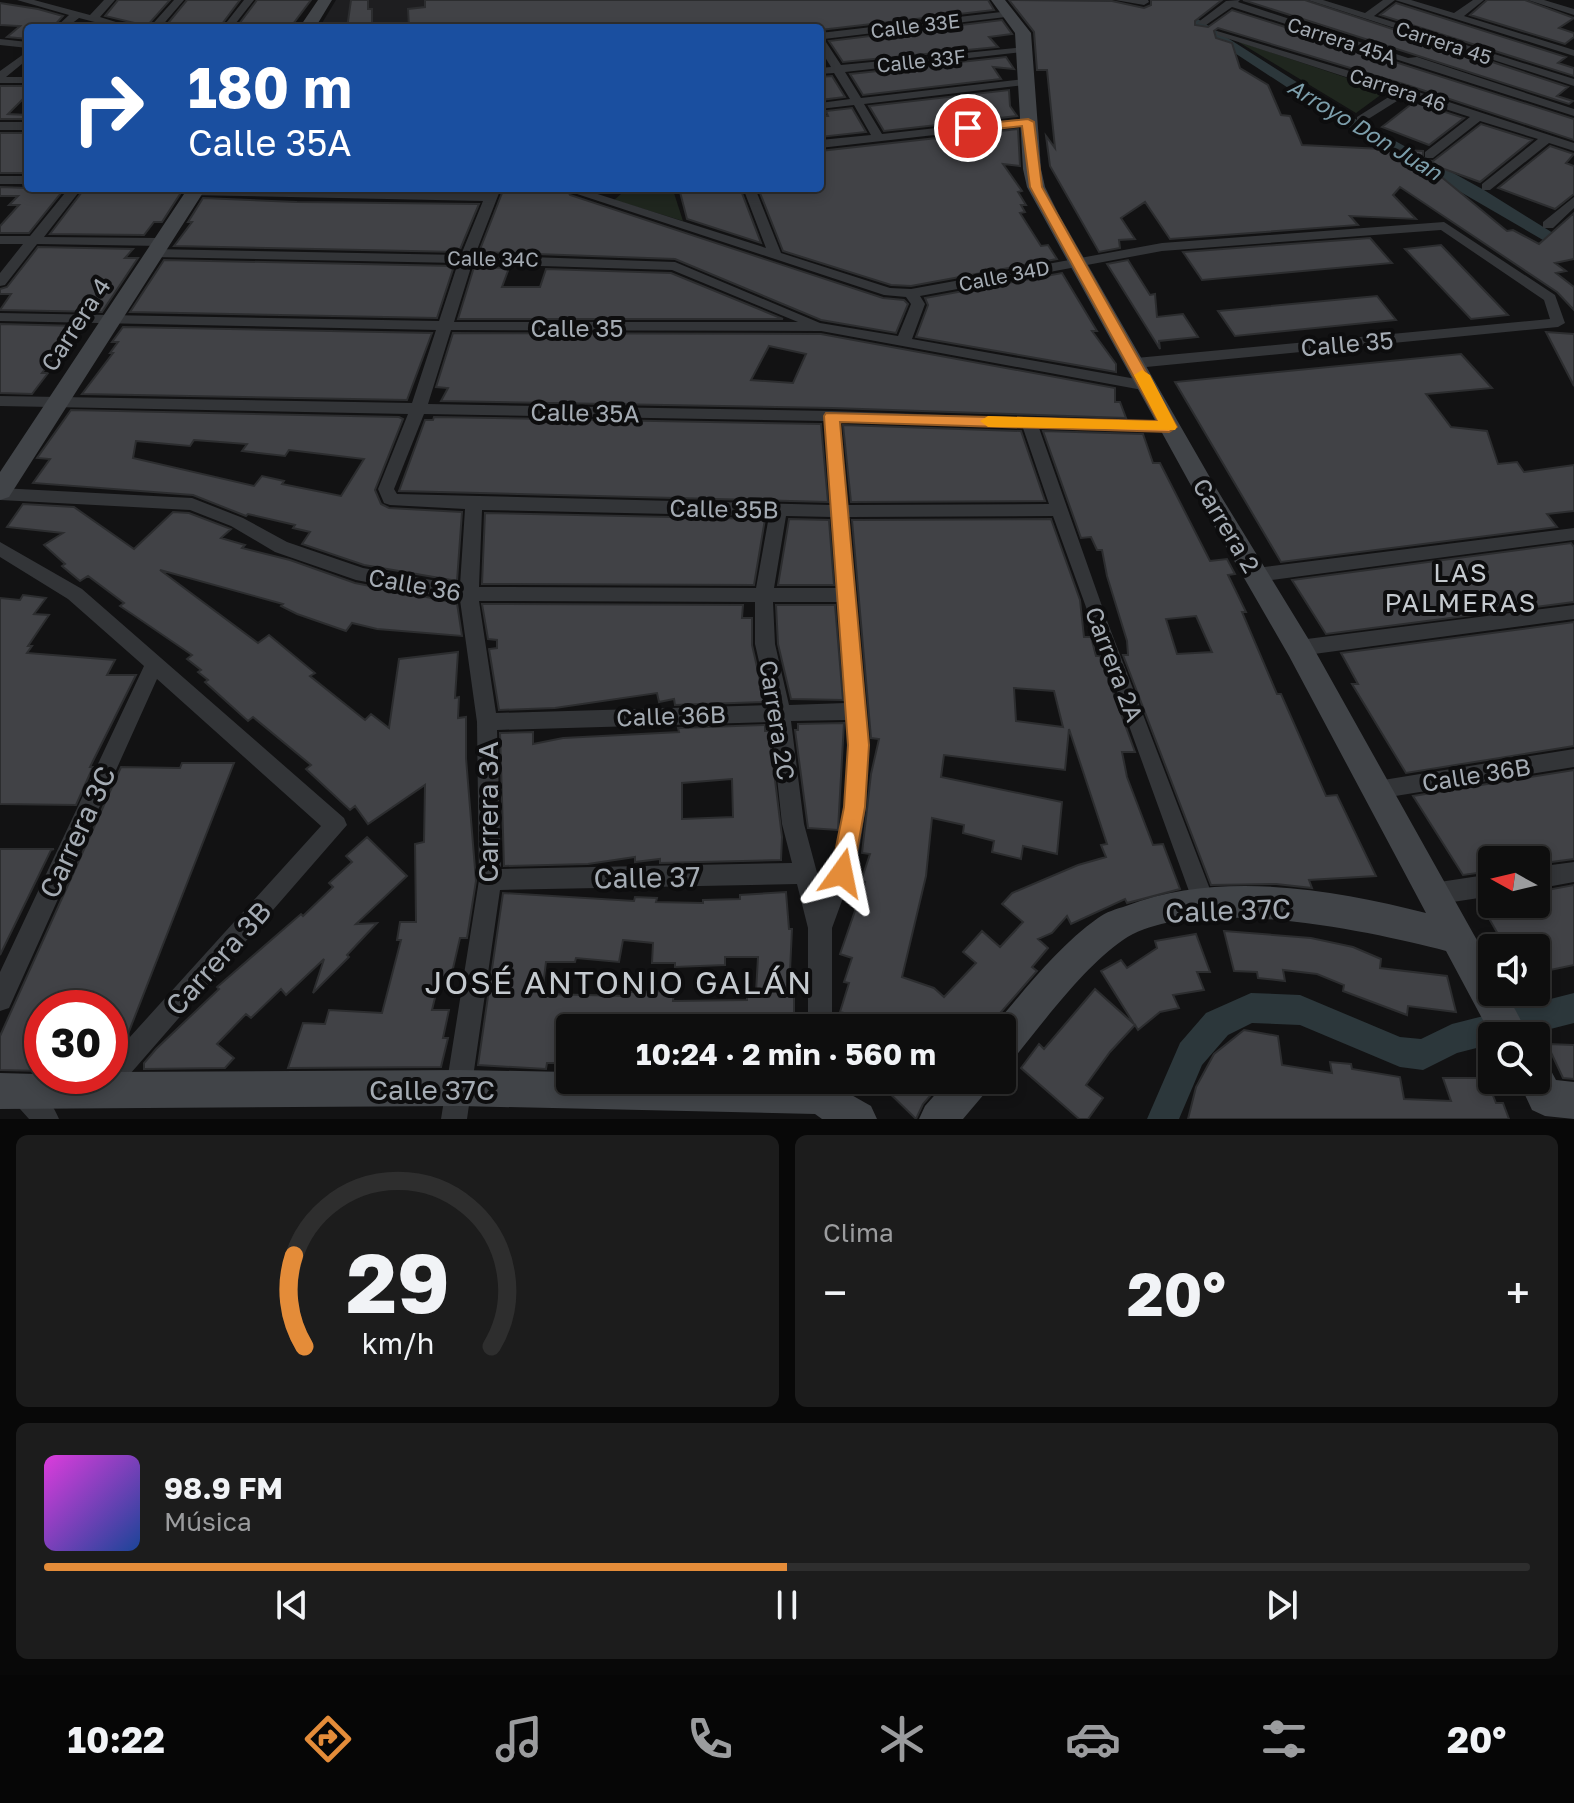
<!DOCTYPE html>
<html lang="es">
<meta charset="utf-8">
<style>
:root{--surface:#0e0e0e;--page:#1c1c1c;--text:#f1f3f6;--muted:#9b9c9e;--line:#2e2e2e;--accent:#e48c39}
body{margin:0;font-family:"Golos Text",sans-serif;background:var(--page);color:var(--text);height:100vh;display:flex;flex-direction:column;font-size:30px;white-space:nowrap}
*{box-sizing:border-box;margin:0}
p{font-size:26px;color:var(--muted)}
.icon{flex:none;width:44px;height:44px;fill:none;stroke:currentColor;stroke-width:2;stroke-linecap:round;stroke-linejoin:round}
.map{position:relative;height:1119px;overflow:hidden}
.drawer{display:flex;flex-direction:column;gap:16px;padding:16px;background:#080808;flex:1}
.drawer>*{flex:none}
.banner{position:absolute;left:24px;top:24px;width:800px;height:168px;border-radius:8px;box-shadow:0 4px 12px #0003,0 0 0 2px var(--line);background:#1a4fa0;color:#fff;overflow:hidden}
.needle{width:52px;rotate:278deg}
.controls{position:absolute;left:1478px;top:846px;display:grid;gap:16px}
.controls a{display:grid;place-items:center;width:72px;height:72px;border-radius:8px;background:var(--surface);box-shadow:0 4px 12px #0003,0 0 0 2px var(--line);font-size:40px}
.speed{position:absolute;left:24px;top:990px;display:flex;gap:16px;font-size:40px;font-weight:700;text-align:center}
.speed>*{display:grid;place-content:center;width:104px;height:104px;border-radius:50%;background:var(--surface);box-shadow:0 4px 12px #0003,0 0 0 2px var(--line);line-height:1}
.speed .limit{border:12px solid #d22;background:#fff;color:#111}
.pin{position:absolute;display:grid;place-items:center;width:68px;height:68px;color:#fff;margin:-34px;border:4px solid #fff;border-radius:50%;box-shadow:0 2px 8px #0007}
.me{position:absolute;width:88px;margin:-44px;rotate:12deg;stroke-linejoin:round;filter:drop-shadow(0 0 6px #0008)}
.turn{display:flex;align-items:center;gap:28px;height:168px;padding:0 32px;font-size:36px}
.turn .icon{width:104px;height:104px;stroke-width:2.5}
.turn b{display:block;font-size:56px;line-height:68px}
.big{font-size:60px;font-weight:700;line-height:1.1}
.drawer .widget{flex:1;display:flex;flex-direction:column;justify-content:center;gap:12px;min-width:0;padding:0 28px;border-radius:12px;background:var(--page)}
.drawer .dial{align-items:center;gap:0}
.dial svg{height:208px;overflow:visible;fill:none;stroke:var(--line);stroke-width:7;stroke-linecap:round;text-anchor:middle}
.dial text{fill:var(--text);stroke:none}
.song{display:flex;align-items:center;gap:24px}
.cover{width:96px;height:96px;border-radius:12px;background:linear-gradient(135deg,hsl(300 70% 55%),hsl(220 70% 35%))}
.played{height:8px;border-radius:4px;background:linear-gradient(90deg,var(--accent) 50%,var(--line) 50%)}
.keys{display:flex;justify-content:space-around;direction:ltr}
.heat{display:flex;justify-content:space-between;align-items:center;font-size:44px;direction:ltr}
.drawer .tiles{flex:1;display:grid;gap:16px;grid-template-columns:1fr 1fr}
.widget:last-child{grid-column:span 2}
.trip{position:absolute;left:556px;top:1014px;width:460px;height:80px;border-radius:8px;background:var(--surface);box-shadow:0 4px 12px #0003,0 0 0 2px var(--line);font-weight:700;line-height:80px;text-align:center}
.menu{display:flex;height:128px;justify-content:space-around;align-items:center;background:#060606;color:var(--muted)}
.menu .icon{width:56px;height:56px}
.menu .current{color:var(--accent)}
.menu b{font-size:36px;color:var(--text)}
.map>svg:first-child{display:block}
</style>
<div class="map">
<svg width="1574" height="1119" viewBox="0 0 1574 1119">
<rect width="100%" height="100%" fill="#121213"/>
<path fill="#1e1e20" d="M336,0H956L682,28H319Z"/>
<path fill="#1f261e" d="M1237,41L1386,91L1356,113Z
M628,188H689L673,190L683,221L614,200Z"/>
<g fill="none" stroke-linecap="round" stroke-linejoin="round">
<path fill="#2c373b" fill-rule="evenodd" d="M1154,0H1168L1350,116L1484,190L1574,246V258L1340,122Z
M1251,993L1300,995L1400,1037L1421,1039L1452,1024L1574,993V1023L1523,1036H1492V1044L1457,1053L1423,1070L1400,1067L1300,1025L1252,1023L1228,1035L1202,1065L1179,1119H1147L1180,1043L1206,1013Z"/>
</g>
<path fill="#414246" stroke="#2c2d2f" stroke-width="2" fill-rule="evenodd" d="M118,0H170L147,26L105,16Z
M187,0H240L219,28H164Z
M257,0H311L290,28H236Z
M351,0H368V9H372V28H347Z
M425,0H988L994,10L820,30L692,26L409,28L408,9L425,7Z
M1009,0L1112,1L1144,8L1151,5V0H1222L1195,21V25L1208,27L1232,10L1574,119V140L1410,86L1218,28L1214,31L1216,38L1232,43L1240,68L1268,85L1281,115L1290,116L1302,145L1423,151V160L1433,161L1481,124L1532,140L1480,182L1422,161L1507,231L1513,230L1539,244L1574,213V259L1555,263L1566,271L1556,273L1574,287V310L1557,292L1400,187L1393,195L1416,219L1350,216L1358,225L1170,239L1145,202L1121,218L1135,239L1119,240L1120,248L1099,252L1050,166L1046,136L1055,148L1047,70H1037L1034,32Z
M1243,0H1305L1568,87L1557,96L1573,101L1569,104Z
M1487,0H1525L1574,18L1559,28L1574,33V37L1565,44L1470,15Z
M0,3L38,9L63,16L52,28H28V39L7,37L20,26L0,25Z
M1396,3L1566,57L1558,63L1574,68V76L1380,15Z
M1002,20L1012,34L989,37L998,47L843,62L829,41Z
M1006,57L1014,69L993,67L1001,79L863,95L850,74Z
M832,76L845,97L820,100V77Z
M0,86H28V94L8,114L28,115V119H0Z
M1009,90L1010,106L1017,116L884,131L869,106Z
M1414,102L1464,118L1429,145L1382,127Z
M852,108L866,132L820,137V116H828L826,111Z
M1018,129L1020,166L1003,164L1022,191L1018,192L1026,205H1021L1025,212L1020,213L1041,246L1048,245L1057,259L911,286L891,285L783,251L758,188H820V151Z
M0,133H28V173H0Z
M1550,146L1574,154L1566,163L1574,166V194L1555,209L1498,188Z
M0,187L28,188H65L29,233H0V226L19,205H9L18,196H0Z
M85,188H184L162,222H154L144,235L50,234Z
M504,188H574L568,191L570,195L883,298L904,300L908,304L896,333L821,320L675,259L479,252Z
M706,188H740L761,243L687,219L680,192Z
M203,198L297,202L479,204L459,252L174,246L192,222H188Z
M1370,238L1392,263L1202,280L1183,252Z
M1441,245L1508,315L1471,319L1405,249Z
M38,247L133,249L125,258H138L102,312L0,310L11,294H0V289L7,287Z
M164,260L454,266L437,318L130,312Z
M1128,260L1150,295L1155,294L1157,317L1183,314L1198,337L1159,341L1160,349L1107,264Z
M474,267L509,268L502,287H540L546,269L671,273L783,319H458Z
M1062,273L1097,331H1092L1116,364V372L916,337L928,305L925,298Z
M1377,296L1396,320L1235,336L1218,311Z
M0,324L78,326L42,373H48L32,394L0,393Z
M123,327L432,333L407,400L82,394L113,353H110L118,342H112Z
M1546,332L1574,334V386Z
M453,333L821,334L1115,388V402H1120L1126,418L832,408L441,401L448,388L436,387ZM769,346L806,354L793,383L751,380Z
M1461,354L1492,388L1426,394L1451,427L1487,431L1498,464L1517,462L1524,472L1574,465V511L1547,514L1557,527L1281,562L1175,382Z
M71,410L399,417L403,419L375,490L381,504L389,508L462,512L457,581L364,565L302,544L310,532L293,528L295,525L248,514L246,516L193,495L33,483L50,459L37,458ZM194,440L247,444L242,451L285,456L289,450L364,459L341,496L282,484L284,481L262,476L254,486L133,458L136,441L190,446Z
M434,417L821,424L828,502L399,491L425,420H433Z
M843,425L1021,431L1045,501L851,502Z
M1043,431L1143,434L1153,463H1160L1210,561L1227,559L1235,574L1228,575L1246,612H1242L1277,694H1281L1326,796L1337,795L1376,876L1309,880L1312,888L1276,884L1211,885L1123,655H1128L1127,641L1107,576L1102,550H1097L1091,537L1081,538ZM1196,616L1212,652L1177,654L1166,619Z
M23,504L74,507L134,549L173,512L189,513L231,529L221,538L245,545L242,548L290,560L355,583L457,603L462,636L377,629L352,623L346,631L297,614L281,606L283,604L160,570L258,643L269,635L315,673L310,676L365,720L371,714L389,728L399,659L458,652L455,698L459,697L458,718L466,717V758L476,881L467,938H460L451,977H440L432,1010H449L443,1038H448L441,1067L288,1068L303,1023L325,1024L329,1010L382,1013L401,940H397L400,922H416L415,844L424,842L425,785L368,824L355,806L350,810L306,769L311,765L253,717L248,721L205,682L208,680L198,672L201,670L187,659L192,655L132,614L120,606L124,603L88,576L80,581L62,566L65,564L44,545L63,533L7,527Z
M485,513L765,519L754,585L482,584Z
M789,519L829,520L834,585H778Z
M1051,519L1080,600L1084,637H1091L1096,656H1100L1135,752H1122L1127,777L1153,845L1163,844L1180,889L1127,903L1125,899L1071,924L1067,916L1052,933L1038,939L1048,948L1032,967L1037,971L987,1028H841L844,1013L840,1012L849,983L844,982L852,958L840,954L865,882L861,881L870,854L862,853L871,774L879,739L871,738L852,520ZM1014,688L1054,691L1063,727L1016,721ZM1069,729L1107,844L1101,845L1106,857L1078,865L1012,893L1002,904L1023,922L1000,947L982,931L963,952L976,963L944,997L934,988L902,977L926,876L932,818L964,825L963,833L994,841L992,852L1021,859L1023,846L1057,854L1062,802L941,777L944,755L1065,770Z
M1571,543L1574,547V602L1326,634L1292,580Z
M23,595L46,598L34,614L49,615L28,646H32L27,653L115,660L107,675H136L90,767H93L76,805L0,804V598L20,600Z
M482,604L743,605L742,618H752V645L765,702L675,705L674,699L659,702L657,693L555,708L499,710L489,649L497,648V640L488,639Z
M776,605H835L843,700L791,699L778,644Z
M1574,622V746L1406,773L1352,684H1358L1341,653Z
M844,723L838,830L808,828L795,730H798V724Z
M765,725V731H769L782,837L781,860L660,863V859L635,862V857L588,864L504,866L500,733L533,732V744L563,738L679,732L678,728ZM732,779L733,817L682,819V783Z
M182,763H234L128,1034L110,1055V1008H42V1071L0,1070V1036L121,767L180,768Z
M1574,770V859L1536,864V860H1492V871L1463,875L1413,796Z
M367,837L407,876L356,924L377,923L347,955L349,957L313,993L324,959L286,995L281,989L251,1018L246,1014L217,1044L234,1058L225,1068L144,1069V1063L156,1049L219,989L217,987L301,914L303,916L333,887L329,883L352,862L346,856Z
M0,849H54L51,850L0,955Z
M1574,885V965L1536,973V948H1506L1479,901L1492,899V904H1536V892Z
M786,892L789,929H792L789,992H794V1028L728,1025V1028H570V1063H547L546,1069L478,1065L503,893L634,901L635,897L657,898L656,902L703,903V900L740,899V895ZM623,940L653,943L652,963H675V967L725,965V957H758L756,992H747V1000L673,1001L674,991L628,992V996L542,994L546,962H575L576,958L619,962Z
M1224,931L1311,938L1353,947L1381,959L1380,968L1447,976L1456,1012L1408,1006L1407,1015L1343,991L1344,985L1317,974L1283,970L1285,981L1258,978L1257,972L1234,971Z
M1196,934L1210,972H1197L1204,990L1173,995L1179,1008L1160,1012L1138,1030L1135,1025L1110,1052L1086,1085L1103,1098L1088,1119H1079L1021,1068L1039,1044L1044,1049L1095,989L1134,1024L1101,971L1121,960L1127,968L1157,948L1155,941Z
M1244,1030L1278,1036L1282,1065L1332,1073L1330,1062L1351,1064L1352,1069L1400,1077L1404,1099L1451,1101L1443,1078H1486L1496,1103H1503L1509,1119H1188L1196,1087L1214,1054Z
M1547,1044L1574,1045V1079L1563,1078Z
M876,1080H944L923,1104L916,1119Z"/>
<g fill="none" stroke-linecap="round" stroke-linejoin="round">
<path fill="#333538" fill-rule="evenodd" d="M17,0H34L90,15L104,0H115L100,17L135,28H118L79,18L66,28H55L69,15Z
M174,0H184L160,28H149Z
M244,0H254L232,28H222Z
M1115,0H1148L1149,2L1144,5Z
M1240,0L1238,2L1408,58L1417,57L1574,109V116L1232,7L1206,25L1197,23L1226,1Z
M1308,0H1323L1365,13L1383,0H1395L1374,16L1574,79V86Z
M1395,0H1411L1454,13L1473,0H1484L1464,16L1574,50V56Z
M1528,0H1544L1574,9V15Z
M1010,11L1015,14L1014,16L824,39L841,65L1027,47V51L1023,52L845,72L861,98L1025,79L1031,82L1025,85L864,104L882,134L1028,118L1034,122L1032,124L820,148V140L871,135L854,105L820,109V103L850,99L834,73L820,74V68L831,67L820,49V33Z
M1217,31L1409,89L1574,143V151L1549,143L1490,190H1482V184L1538,139L1480,121L1433,158H1425V152L1470,117L1405,96L1365,121H1357V117L1395,93L1217,35Z
M0,39L28,42V48L0,45Z
M28,51V59L6,77H28V83H0V71Z
M0,122H28V130H0Z
M0,176H28V184H0Z
M69,188H82L44,237L161,238L168,242L161,246L37,244L5,285L0,286V273L23,244H0V236H30Z
M194,188L487,193L489,188H501L475,255L675,262L820,323L898,336L911,304L906,297L884,295L571,192L582,189L766,248L743,188H755L781,253L890,288L911,289L1162,243L1444,222L1555,295L1565,323L1558,327L1136,368L1128,363L1136,358L1550,319L1544,300L1441,230L1162,251L920,296L925,304L912,339L1153,382L1156,386L1148,391L821,331L451,330L428,404L832,411L1175,423L1177,427L1169,432L1039,428L1109,626L1216,905L1213,913L1205,916L1197,913L1194,905L1053,516L849,517L869,745L866,807L858,857L832,928V1028H808V928L797,884L500,890L467,1119H441L479,880L477,722L460,600L356,580L275,552L231,526L190,510L0,500V488L192,498L243,518L287,542L363,568L460,585L465,509L390,505L384,503L378,489L408,414L0,406V396L412,403L436,330L0,321V313L439,321L458,263L153,257L146,253L153,249L461,255L483,201L189,195V189ZM472,264L672,270L798,322H454ZM424,414L824,421L831,505L397,494L394,489ZM840,422L1023,428L1049,504L848,505ZM482,510L769,516L756,588L479,587ZM786,516L832,517L837,588H774ZM479,601L755,602V644L769,705L496,713ZM773,602H838L846,703L789,705L775,644ZM847,720C851,776 846,843 823,895L804,824L791,721ZM771,722L782,824L792,863L501,869L497,730Z
M1574,197V208L1553,228H1543V222Z
M1574,528V540L1257,582L1251,580L1248,575L1251,570L1257,568Z
M0,542L82,589L344,818L347,825L110,1097L101,1101L92,1097L88,1088L95,1076H110V1059L321,826L157,679L9,1008L0,1011V972L144,666L68,599L0,557Z
M1574,605V619L1299,656L1292,653L1289,648L1292,643L1299,640Z
M1574,749V767L1377,799L1369,797L1366,790L1369,783L1377,781Z
M1574,862V882L1536,889V867Z
M1492,874V896L1433,905L1425,902L1422,894L1425,886L1433,883Z
M21,1078C37,1085 53,1103 59,1119H29L12,1100L8,1091L12,1082Z"/>
<path fill="#414448" fill-rule="evenodd" d="M318,0H332L315,28H299Z
M991,0H1005L1031,33L1041,169L1045,187L1058,213L1216,488L1309,640L1492,967V992H1506L1529,1036L1492,1037L1446,951C1370,931 1191,893 1123,940C1085,966 1044,1021 1015,1057L1002,1062V1028H992C1024,991 1057,947 1098,918C1106,912 1116,909 1126,906C1219,870 1332,889 1426,913L1289,656L1194,491L1027,187L1023,169L1015,33Z
M188,188H206L9,497L0,500V472Z
M1536,1062L1549,1067L1556,1080L1574,1082V1119L1545,1116L1532,1110L1518,1080H1536Z
M460,1070L570,1072V1080H825L871,1106L877,1119H822L815,1114L460,1106L0,1109V1073L110,1076V1072Z
M948,1080H990L985,1093L963,1119H919L925,1106Z"/>
</g>
<path fill="#e48c39" stroke="#945b25" stroke-width="2" d="M1028,119L1034,122L1042,187L1177,427L1169,432L840,422L869,745L865,807L853,873L850,881L842,884L834,881L831,873L844,807L848,745L824,416L826,413L1158,421L1030,187L1022,126L968,132L962,128L968,125Z"/>
<path fill="#f59e0b" d="M1142,370L1150,375L1177,427L1175,430L988,427L980,421L988,416L1158,421L1134,375Z"/>
<g text-anchor="middle" dominant-baseline="central" stroke-width="8" stroke-linejoin="round" paint-order="stroke">
<g font-size="20" fill="#a4abb3" stroke="#0d0d0e">
<text transform="translate(915 25) rotate(-7)">Calle 33E</text>
<text transform="translate(1342 40) rotate(18)">Carrera 45A</text>
<text transform="translate(1444 42) rotate(18)">Carrera 45</text>
<text transform="translate(921 60) rotate(-6)">Calle 33F</text>
<text transform="translate(1398 89) rotate(18)">Carrera 46</text>
<text transform="translate(493 258) rotate(1)">Calle 34C</text>
<text transform="translate(1004 275) rotate(-11)">Calle 34D</text>
</g>
<g font-size="22" font-style="italic" fill="#7d9fac" stroke="#0d0d0e">
<text transform="translate(1365 129) rotate(31)">Arroyo Don Juan</text>
</g>
<g font-size="24" fill="#a4abb3" stroke="#0d0d0e">
<text transform="translate(75 324) rotate(-57)">Carrera 4</text>
<text x="577" y="327">Calle 35</text>
<text transform="translate(1347 343) rotate(-5)">Calle 35</text>
<text transform="translate(585 412) rotate(1)">Calle 35A</text>
<text transform="translate(724 508) rotate(1)">Calle 35B</text>
<text transform="translate(1227 525) rotate(59)">Carrera 2</text>
<text transform="translate(415 584) rotate(10)">Calle 36</text>
<text transform="translate(1115 664) rotate(69)">Carrera 2A</text>
<text transform="translate(671 715) rotate(-2)">Calle 36B</text>
<text transform="translate(778 720) rotate(81)">Carrera 2C</text>
<text transform="translate(1476 774) rotate(-9)">Calle 36B</text>
</g>
<g font-size="26" letter-spacing="2" fill="#c5cacf" stroke="#0d0d0e">
<text x="1461" y="572">LAS<tspan x="1461" dy="30">PALMERAS</tspan></text>
</g>
<g font-size="28" fill="#a4abb3" stroke="#0d0d0e">
<text transform="translate(487 812) rotate(-90)">Carrera 3A</text>
<text transform="translate(77 832) rotate(-65)">Carrera 3C</text>
<text transform="translate(647 877) rotate(-1)">Calle 37</text>
<text transform="translate(1228 910) rotate(-2)">Calle 37C</text>
<text transform="translate(218 958) rotate(-48)">Carrera 3B</text>
<text x="432" y="1089">Calle 37C</text>
</g>
<g font-size="32" letter-spacing="2" fill="#c5cacf" stroke="#0d0d0e">
<text x="619" y="982">JOSÉ ANTONIO GALÁN</text>
</g>
</g>
</svg>
<div class="controls">
<a><svg class="needle" viewBox="-14 -14 28 28"><path d="M0-13l5 13h-10z" fill="#e53935"/><path d="M0 13l5-13h-10z" fill="#9b9c9e"/></svg></a>
<a><svg class="icon" aria-label="sound" viewBox="0 0 24 24"><path d="M4 9h4l5-4v14l-5-4H4zM17 9q2 3 0 6"/></svg></a>
<a><svg class="icon" aria-label="search" viewBox="0 0 24 24"><circle cx="10" cy="10" r="6"/><path d="M15 15l6 6"/></svg></a>
</div>
<div class="speed"><div class="limit">30</div></div>
<div class="pin" style="left:968px;top:128px;background:#d93025"><svg class="icon" aria-label="arrive" viewBox="0 0 24 24"><path d="M6 21V4h12l-3 4 3 4H6"/></svg></div>
<svg class="me" style="left:842px;top:873px" viewBox="-20 -20 40 40"><path d="M0-17L14 15 0 8-14 15z" fill="#e48c39" stroke="#fff" stroke-width="4"/></svg>
<div class="trip">10:24 · 2 min · 560 m</div>
<div class="banner">
<div class="turn"><svg class="icon" aria-label="right" viewBox="0 0 24 24"><path d="M7 20v-9h11M14 6l5 5-5 5"/></svg><div><b>180 m</b>Calle 35A</div></div>
</div>
</div>
<section class="drawer">
<div class="tiles">
<div class="widget dial"><svg viewBox="0 0 100 80">
<path d="M14 69A42 42 0 1 1 86 69"/>
<path d="M14 69A42 42 0 0 1 10 34" stroke="#e48c39"/>
<text x="50" y="56" font-size="32" font-weight="700">29</text>
<text x="50" y="72" font-size="11">km/h</text>
</svg></div>
<div class="widget"><p>Clima</p>
<div class="heat"><a>−</a><b class="big">20°</b><a>+</a></div>
</div>
<div class="widget">
<div class="song"><i class="cover"></i><div><b>98.9 FM</b><p>Música</p></div></div>
<div class="played"></div>
<div class="keys"><svg class="icon" aria-label="previous" viewBox="0 0 24 24"><path d="M18 5L8 12l10 7zM5 5v14"/></svg><svg class="icon" aria-label="pause" viewBox="0 0 24 24"><path d="M8 5v14M16 5v14"/></svg><svg class="icon" aria-label="next" viewBox="0 0 24 24"><path d="M6 5l10 7-10 7zM19 5v14"/></svg></div>
</div>
</div>
</section>
<nav class="menu">
<b>10:22</b>
<svg class="icon current" aria-label="directions" viewBox="0 0 24 24"><path d="M12 3l9 9-9 9-9-9zM9 14v-3h6M13 9l2 2-2 2"/></svg>
<svg class="icon" aria-label="music" viewBox="0 0 24 24"><path d="M9 18V5l10-2v13"/><circle cx="6" cy="18" r="3"/><circle cx="16" cy="16" r="3"/></svg>
<svg class="icon" aria-label="phone" viewBox="0 0 24 24"><path d="M5 4h4l2 5-3 2q2 4 5 5l2-3 5 2v4C11 20 4 13 5 4z"/></svg>
<svg class="icon" aria-label="climate" viewBox="0 0 24 24"><path d="M12 3v18M4 7l16 10M4 17L20 7"/></svg>
<svg class="icon" aria-label="car" viewBox="0 0 24 24"><path d="M5 17H2v-5l4-1 3-4h7l3 4 3 1v5h-3M9 17h6M6 11h13"/><circle cx="7" cy="17" r="2"/><circle cx="17" cy="17" r="2"/></svg>
<svg class="icon" aria-label="filters" viewBox="0 0 24 24"><path d="M4 7h16M4 17h16"/><circle cx="9" cy="7" r="2"/><circle cx="15" cy="17" r="2"/></svg>
<b>20°</b>
</nav>
